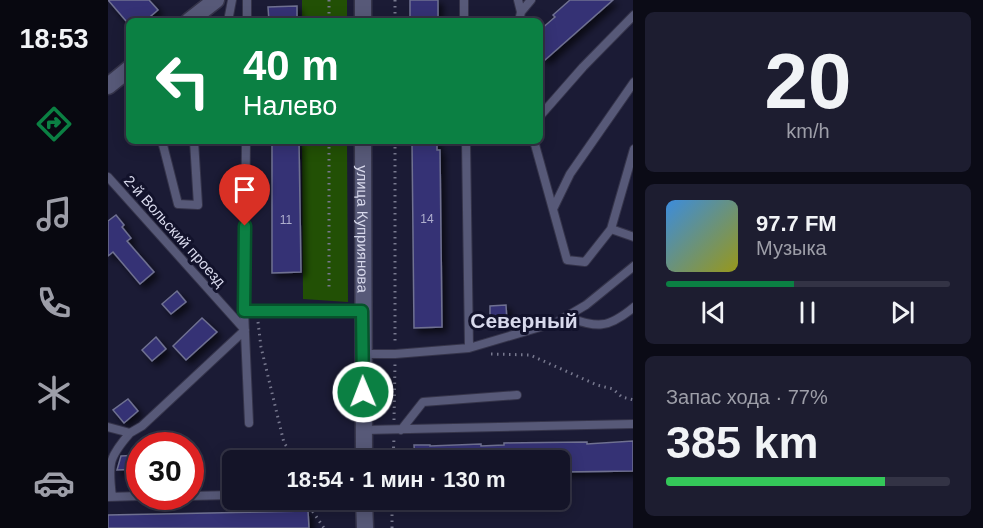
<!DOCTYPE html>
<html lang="ru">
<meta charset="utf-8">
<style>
:root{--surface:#141428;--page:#1d1d30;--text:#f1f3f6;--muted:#9d9ea8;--line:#333345;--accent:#0b8043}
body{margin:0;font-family:Arial,sans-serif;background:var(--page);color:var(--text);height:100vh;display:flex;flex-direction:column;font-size:22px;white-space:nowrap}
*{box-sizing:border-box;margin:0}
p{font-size:20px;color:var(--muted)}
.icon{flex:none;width:33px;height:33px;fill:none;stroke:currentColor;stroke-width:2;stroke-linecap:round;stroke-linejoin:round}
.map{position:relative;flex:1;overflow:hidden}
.sheet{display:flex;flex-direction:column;gap:12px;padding:12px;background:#0b0b16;width:350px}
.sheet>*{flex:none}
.top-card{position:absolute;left:18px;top:18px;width:417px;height:126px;border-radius:9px;box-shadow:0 3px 15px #0003,0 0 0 2px var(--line);background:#0b8043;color:#fff;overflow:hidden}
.speed{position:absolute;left:18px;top:432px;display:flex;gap:12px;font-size:30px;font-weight:700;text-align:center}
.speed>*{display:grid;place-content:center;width:78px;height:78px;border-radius:50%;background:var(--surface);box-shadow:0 3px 15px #0003,0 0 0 2px var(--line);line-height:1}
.speed .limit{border:9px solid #d22;background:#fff;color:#111}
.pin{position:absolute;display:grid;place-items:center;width:51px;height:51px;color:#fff;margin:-62px -26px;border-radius:50% 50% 50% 0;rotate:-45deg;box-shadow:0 0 6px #0007}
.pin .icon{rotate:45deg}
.me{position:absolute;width:66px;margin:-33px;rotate:359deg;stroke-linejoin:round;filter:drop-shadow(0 0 4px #0008)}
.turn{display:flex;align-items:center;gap:21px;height:126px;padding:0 18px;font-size:27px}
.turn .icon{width:78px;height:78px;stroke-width:2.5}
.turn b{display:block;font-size:42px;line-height:51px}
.big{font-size:45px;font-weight:800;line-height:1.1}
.sheet .tile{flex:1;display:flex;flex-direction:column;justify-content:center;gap:9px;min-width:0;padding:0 21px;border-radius:9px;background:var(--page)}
.sheet .dial{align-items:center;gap:0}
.dial b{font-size:78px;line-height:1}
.song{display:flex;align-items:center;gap:18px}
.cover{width:72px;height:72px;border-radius:9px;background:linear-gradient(135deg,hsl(210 70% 55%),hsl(60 70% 35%))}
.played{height:6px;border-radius:3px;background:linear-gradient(90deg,var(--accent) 45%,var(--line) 45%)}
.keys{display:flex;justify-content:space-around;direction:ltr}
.charge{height:9px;border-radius:4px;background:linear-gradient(90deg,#34c759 77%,var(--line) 0)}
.trip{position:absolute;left:114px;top:450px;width:348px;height:60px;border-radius:9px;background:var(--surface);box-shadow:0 3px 15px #0003,0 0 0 2px var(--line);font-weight:800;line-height:60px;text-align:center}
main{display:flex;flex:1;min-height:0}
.tabs{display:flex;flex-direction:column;width:108px;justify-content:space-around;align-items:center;background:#080810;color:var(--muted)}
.tabs .icon{width:42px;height:42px}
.tabs .current{color:var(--accent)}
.tabs b{font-size:27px;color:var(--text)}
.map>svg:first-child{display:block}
</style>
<main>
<nav class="tabs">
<b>18:53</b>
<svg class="icon current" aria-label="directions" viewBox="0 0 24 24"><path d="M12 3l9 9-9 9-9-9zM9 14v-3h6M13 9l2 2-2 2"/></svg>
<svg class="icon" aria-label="music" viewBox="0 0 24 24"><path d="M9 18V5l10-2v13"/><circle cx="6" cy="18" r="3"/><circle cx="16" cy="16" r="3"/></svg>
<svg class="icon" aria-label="phone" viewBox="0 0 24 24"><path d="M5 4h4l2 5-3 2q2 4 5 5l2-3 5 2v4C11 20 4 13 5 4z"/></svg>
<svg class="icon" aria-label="climate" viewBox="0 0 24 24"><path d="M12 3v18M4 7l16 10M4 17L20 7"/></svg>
<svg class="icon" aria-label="car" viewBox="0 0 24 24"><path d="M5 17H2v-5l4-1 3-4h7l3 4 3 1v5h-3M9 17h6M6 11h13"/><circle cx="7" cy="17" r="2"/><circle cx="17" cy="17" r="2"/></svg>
</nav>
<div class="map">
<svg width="526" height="528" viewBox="0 0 526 528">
<defs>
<filter id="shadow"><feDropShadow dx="4.5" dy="4.5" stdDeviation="3" flood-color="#0009"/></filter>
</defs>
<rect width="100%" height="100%" fill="#1b1b35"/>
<path fill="#225005" d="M194,0H239V21H194Z
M194,141H239L240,302L195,299Z"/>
<path fill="#343174" stroke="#6f7191" stroke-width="1.5" filter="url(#shadow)" d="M0,0H41L50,10L37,21H18Z
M302,0H330V21H302Z
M462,0H505L437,60L432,54V30L447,17L445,15Z
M189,6V21H161L160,7Z
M164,141H191L193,272L164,273Z
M304,141H329V150H332L334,327L306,328Z
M8,215L16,225L14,227L23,238L19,241L46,272L32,284L5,252L0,256V221Z
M69,291L78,302L63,314L54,304Z
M398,305L399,322L382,321V306Z
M94,318L109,332L78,360L65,346Z
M48,337L58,349L44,361L34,350Z
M20,399L30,411L16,423L5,410Z
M525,441V471L452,472V460H307L306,445H322V446L373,444V446L396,445V443L479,442V444Z
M32,455V469L9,470L13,456Z
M200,511L201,528H0V515Z"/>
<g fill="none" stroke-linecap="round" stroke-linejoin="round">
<g stroke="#35344a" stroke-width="10">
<path id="lane" d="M356,0V21
M410,0L413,12L411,21
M413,12L423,0
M120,21L124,0
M139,21V0
M432,116L475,67L526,15
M54,141L70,204L90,205L86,141
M138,141L136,311H254
M426,141L459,260L477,262L503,229
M526,149L503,229L526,237
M0,177L137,330L34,426L22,433L0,427
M445,209L462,174L526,82
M136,311L141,423
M458,317C490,327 498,330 526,307
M361,348L449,322L478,305L526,266
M255,354H287L361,348L358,141
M256,430L526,424
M293,430L315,402L409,395
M82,496L124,495
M0,497L32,496
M4,497C0,464 0,458 22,433"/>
</g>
<g stroke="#35344a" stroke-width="19">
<g id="street">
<path d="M81,21L108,0"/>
<path d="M255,21V0"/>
<path d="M0,86L21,69"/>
<path id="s1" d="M255,141L256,460"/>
<path d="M256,500L257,528"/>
</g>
</g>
<path stroke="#77788e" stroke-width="3" stroke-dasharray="1.5 4.5" stroke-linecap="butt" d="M221,0V21
M287,0V21
M221,141V290
M287,141V345
M150,322L153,347L176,443L189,460
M383,354L422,355L489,385L505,389L514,397L526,400
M286,420L287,363
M285,460L286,438
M204,500L203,509L216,528
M284,528V500"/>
<use href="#lane" stroke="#575978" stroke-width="8"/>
<use href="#street" stroke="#575978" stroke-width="16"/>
</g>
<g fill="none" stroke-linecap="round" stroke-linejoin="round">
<g stroke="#07532c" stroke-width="15">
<path id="route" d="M137,226L136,311H254L255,392"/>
</g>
<use href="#route" stroke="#0b8043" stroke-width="10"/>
</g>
<g text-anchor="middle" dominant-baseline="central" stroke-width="6" stroke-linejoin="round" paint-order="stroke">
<g font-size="12" fill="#afafce">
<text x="319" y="219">14</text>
<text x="178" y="220">11</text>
</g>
<g font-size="15" fill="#d8d9ec" stroke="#12122b">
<text stroke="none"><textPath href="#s1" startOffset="88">улица Куприянова</textPath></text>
<text transform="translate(67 231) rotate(48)">2-й Вольский проезд</text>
</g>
<g font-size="21" font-weight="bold" fill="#d8d9ec" stroke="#12122b">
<text x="416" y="320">Северный</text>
</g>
</g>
</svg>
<div class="speed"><div class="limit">30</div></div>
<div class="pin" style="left:137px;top:226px;background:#d93025"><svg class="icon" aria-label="arrive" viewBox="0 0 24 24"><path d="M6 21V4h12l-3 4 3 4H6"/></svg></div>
<svg class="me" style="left:255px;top:392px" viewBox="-20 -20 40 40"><circle r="17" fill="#0b8043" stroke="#fff" stroke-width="3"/><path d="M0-11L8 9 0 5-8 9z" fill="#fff"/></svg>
<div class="trip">18:54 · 1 мин · 130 m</div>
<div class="top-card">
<div class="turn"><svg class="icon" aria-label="left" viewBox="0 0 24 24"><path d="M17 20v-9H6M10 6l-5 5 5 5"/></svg><div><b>40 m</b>Налево</div></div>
</div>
</div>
<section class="sheet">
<div class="tile dial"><b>20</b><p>km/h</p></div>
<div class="tile">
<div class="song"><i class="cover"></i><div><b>97.7 FM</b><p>Музыка</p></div></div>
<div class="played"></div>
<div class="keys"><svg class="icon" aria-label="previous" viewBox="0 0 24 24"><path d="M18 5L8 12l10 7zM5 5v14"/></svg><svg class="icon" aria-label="pause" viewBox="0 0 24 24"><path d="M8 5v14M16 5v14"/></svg><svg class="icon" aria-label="next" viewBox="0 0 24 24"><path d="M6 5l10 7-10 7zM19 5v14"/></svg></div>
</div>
<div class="tile"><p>Запас хода · 77%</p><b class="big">385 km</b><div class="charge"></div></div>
</section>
</main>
